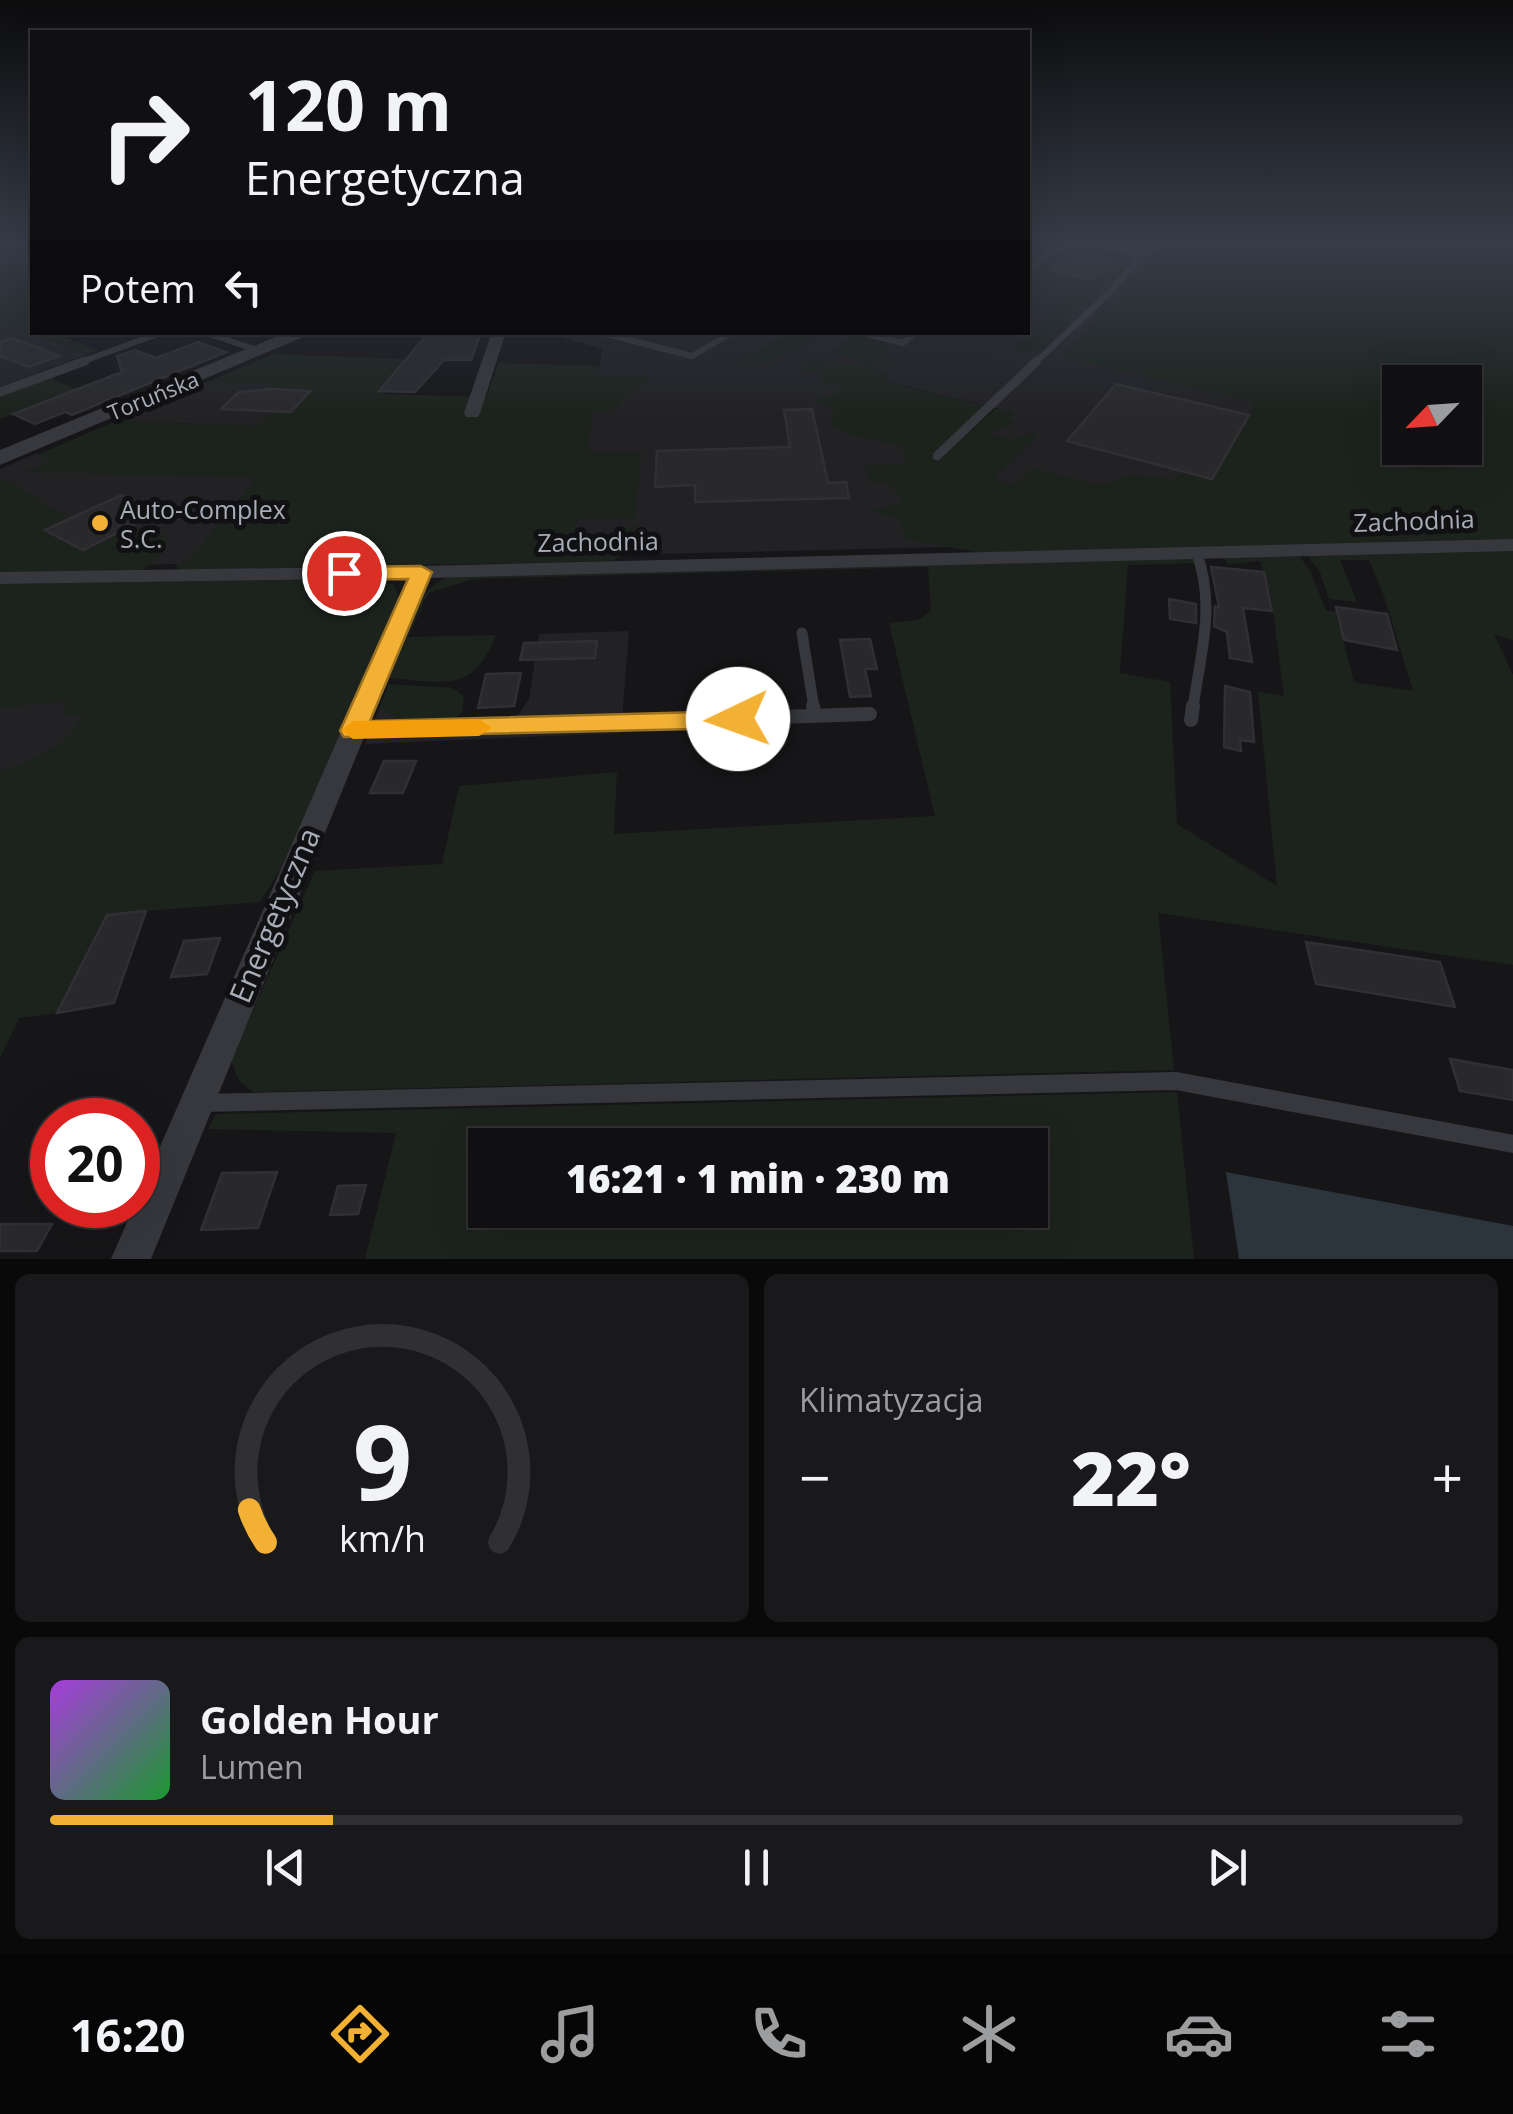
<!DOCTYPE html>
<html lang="pl">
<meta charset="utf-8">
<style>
:root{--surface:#101012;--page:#19191b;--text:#f1f3f6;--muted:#9c9d9f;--line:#303032;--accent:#f2b134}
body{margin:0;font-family:"Open Sans",sans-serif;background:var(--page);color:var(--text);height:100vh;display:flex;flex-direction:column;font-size:38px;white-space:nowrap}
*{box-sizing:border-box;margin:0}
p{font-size:32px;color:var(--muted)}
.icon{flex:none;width:55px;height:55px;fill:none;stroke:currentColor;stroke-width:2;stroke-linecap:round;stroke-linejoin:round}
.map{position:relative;height:1259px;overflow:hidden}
.sheet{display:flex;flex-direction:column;gap:15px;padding:15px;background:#09090a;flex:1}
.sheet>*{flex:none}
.guide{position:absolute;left:30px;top:30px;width:1000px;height:305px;border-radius:0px;box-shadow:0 10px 40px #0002,0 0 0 2px var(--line);background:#101012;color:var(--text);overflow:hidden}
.needle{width:65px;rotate:245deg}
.fabs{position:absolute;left:1382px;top:365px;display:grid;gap:20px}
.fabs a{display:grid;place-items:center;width:100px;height:100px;border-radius:0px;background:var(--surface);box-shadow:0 10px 40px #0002,0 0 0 2px var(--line);font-size:50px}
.speed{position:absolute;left:30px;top:1098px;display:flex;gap:20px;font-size:50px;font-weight:700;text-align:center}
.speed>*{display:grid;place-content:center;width:130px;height:130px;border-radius:50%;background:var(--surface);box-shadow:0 10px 40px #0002,0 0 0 2px var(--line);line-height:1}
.speed .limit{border:15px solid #d22;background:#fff;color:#111}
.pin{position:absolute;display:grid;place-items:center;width:85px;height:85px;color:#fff;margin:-42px;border:5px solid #fff;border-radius:50%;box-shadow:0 2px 10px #0007}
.me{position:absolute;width:110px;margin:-55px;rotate:267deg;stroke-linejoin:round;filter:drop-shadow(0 0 8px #0008)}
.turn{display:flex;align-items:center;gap:35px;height:210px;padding:0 50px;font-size:45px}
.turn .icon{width:130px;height:130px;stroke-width:2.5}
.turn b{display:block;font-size:70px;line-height:85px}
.then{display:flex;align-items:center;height:95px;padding:0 50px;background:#0003;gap:20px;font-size:38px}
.big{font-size:75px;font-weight:800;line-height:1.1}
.sheet .card{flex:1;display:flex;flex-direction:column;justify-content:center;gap:15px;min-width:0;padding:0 35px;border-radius:15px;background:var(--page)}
.sheet .dial{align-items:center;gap:0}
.dial svg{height:260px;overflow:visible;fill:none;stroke:var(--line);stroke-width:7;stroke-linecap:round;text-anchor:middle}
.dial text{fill:var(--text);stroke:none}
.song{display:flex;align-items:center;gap:30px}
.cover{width:120px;height:120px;border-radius:15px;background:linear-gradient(135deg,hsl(280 70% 55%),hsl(130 70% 35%))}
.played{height:10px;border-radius:5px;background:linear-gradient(90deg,var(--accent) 20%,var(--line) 20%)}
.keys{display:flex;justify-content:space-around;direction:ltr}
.heat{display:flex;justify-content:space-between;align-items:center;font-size:55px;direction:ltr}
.sheet .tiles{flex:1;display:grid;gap:15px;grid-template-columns:1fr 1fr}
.card:last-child{grid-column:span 2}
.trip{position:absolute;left:468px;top:1128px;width:580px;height:100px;border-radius:0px;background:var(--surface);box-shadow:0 10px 40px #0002,0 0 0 2px var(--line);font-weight:800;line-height:100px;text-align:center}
.menu{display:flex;height:160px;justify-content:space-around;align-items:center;background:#060607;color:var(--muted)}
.menu .icon{width:70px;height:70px}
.menu .current{color:var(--accent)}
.menu b{font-size:45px;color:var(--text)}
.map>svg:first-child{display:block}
</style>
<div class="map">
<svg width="1513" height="1259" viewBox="0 0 1513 1259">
<rect width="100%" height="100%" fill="#161618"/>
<path fill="#222225" d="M0,242H32V332L74,333L63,337L98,350L0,387Z
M1028,242H1168L1065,356L1256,402L1212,479L1015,486L992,479L1008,463L974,452L1012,412L892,383L947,547L571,556L602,349L547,333L1028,332Z
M274,354L310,391L291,412L274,411L258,426L113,421Z
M37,453L63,467L388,480L354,560L85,566L0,521V469Z
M629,631L621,733L365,744L383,699L407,719L516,718L529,699L539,634Z
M161,691L0,791V706Z"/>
<path fill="#1c231d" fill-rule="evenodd" d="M1168,242H1327L1316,259L1333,262L1345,242H1513V541L982,553L907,540L899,519L870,510L904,503L888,482H869L865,466L907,464L901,445L853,436L832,425L834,410L815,400L842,391L841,383H820L819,372H802L798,365C813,355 841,368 862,364V360L832,352L850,336L847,333L888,343L883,349L887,353L879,360L905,367L878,364L874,368L885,375L886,382L986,406L931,456L940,458L996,408L1013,412L1009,417L1016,424L996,429L991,435L1015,439L1030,433L1038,435L993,479L1015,486L1033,468L1086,482H1114L1128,474L1174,479L1183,471L1212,479L1255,403L1064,357ZM1400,382H1465V448H1400Z
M0,267L32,278V289L19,286L32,293V332L74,333L63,337L98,350L86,355L0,322V285H16L0,280Z
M1089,278L1102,285L1101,292L1088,300L1039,353L1011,350Z
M786,333H817L813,341L771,361L777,365H737Z
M274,354L404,359L383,394L486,397L499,363L599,366V377L652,376L611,411L593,412L587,452L642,451L635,518L577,519L571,553L616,550L619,528L637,527L635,547L612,561L178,570L176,564H185L256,478L24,472L50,461L40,455L14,465L116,421L258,426L274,411H291L309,391L272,389L270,384L208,382Z
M61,373L53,379L77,390L0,419V394Z
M6,479L70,519L46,531L82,550L130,527L163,535L168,537C166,552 153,564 140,571L0,573V482Z
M1513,549V640L1494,634L1513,675V965L1158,913L1174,1070L253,1092L239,1081L231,1060L315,871L442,864L459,786L617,772L614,834L935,816L889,623L918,620L931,611L928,567L474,579L428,593L408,637L496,635C473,694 445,682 390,678C404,645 412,588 449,577L1189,557L1200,563L1128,565L1120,673L1170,682L1177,824L1277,886L1258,692L1284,696L1271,596L1260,561L1227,564L1225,557H1300L1310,571L1326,610L1336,612L1354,682L1413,691L1384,596L1369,560H1340L1357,602L1329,599L1320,572L1307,555Z
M373,578L394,585L400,599L287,859L260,902L108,914L57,1013L19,1018L0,1058V771C35,762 63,746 84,716H63L68,701L0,708V584Z
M388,684L452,688L464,696L462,712L451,723C423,724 402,727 381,706Z
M1177,1092L1194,1259H365L396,1133L208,1129L216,1114ZM1030,1145V1210H485V1145Z"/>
<path fill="#2c353c" d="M1226,1172L1513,1226V1259H1239Z"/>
<path fill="#29292c" stroke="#303034" stroke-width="2.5" d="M1067,255L1108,263L1091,279L1049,270Z
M429,332L480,336L471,360H444L415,392L379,391Z
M12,338L23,342L59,356L29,367L0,356V342Z
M198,342L226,352L72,415L65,412L35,424L13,414L122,372L117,356L135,350L156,358Z
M1116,384L1249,415L1212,479L1067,441Z
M272,389L310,391L291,412L221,409L239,392Z
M812,409L828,483L846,482L849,498L695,502V485L655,487L657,451L790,447L784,410Z
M121,495L159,512L83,550L45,530Z
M1211,567L1264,572L1272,611L1243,608L1252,662L1230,658L1227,632L1214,626L1215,606L1219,607Z
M1169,599L1196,604V623L1170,619Z
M1336,607L1387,614L1397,650L1344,640Z
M870,639L877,669H865L871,696L850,697L840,640Z
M597,641L595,658L520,660L524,643Z
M521,673L514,706L478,708L486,674Z
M1225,686L1250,692L1254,742L1240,740L1241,751L1224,747Z
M384,761H416L403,793H370Z
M146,911L114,1003L57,1013L107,915Z
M220,938L207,974L171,977L184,941Z
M1306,942L1440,962L1455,1007L1316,984Z
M1450,1059L1513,1070V1100L1460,1091Z
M277,1172L258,1228L201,1230L222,1173Z
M366,1185L358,1214L330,1215L338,1186Z
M0,1224H52L37,1251H0Z"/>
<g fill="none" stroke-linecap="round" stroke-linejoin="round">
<path stroke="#3d3f44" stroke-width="2.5" stroke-dasharray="2.5 5" stroke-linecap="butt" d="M0,248L32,267"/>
<path stroke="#37383d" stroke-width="6" d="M1143,254L1159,242
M1028,270L1065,242
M204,332L260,351
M598,332L692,356L733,332
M859,332L903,343L917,332
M78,363L163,332
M1035,363L1109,293L1143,254L1076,242"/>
<path stroke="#37383d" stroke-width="9" d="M0,392L85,361
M937,456L1037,361"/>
<path stroke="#37383d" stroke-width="11" d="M802,633L814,708
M1193,708C1200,655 1216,607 1197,554"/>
<path stroke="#37383d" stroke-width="14" d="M813,706L815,716
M1191,720L1193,706
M353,731L870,714"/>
<path stroke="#37383d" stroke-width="18" d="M203,1103L1176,1081L1513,1144"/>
<path fill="#37383d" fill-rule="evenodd" d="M492,332H506L480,413L478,417H466L464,413Z
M1513,539V551L429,578L151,1259H111L408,578L0,584V572L421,566Z"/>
<path fill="#37383d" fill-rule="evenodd" d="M288,332H315L0,465V450Z"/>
</g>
<linearGradient id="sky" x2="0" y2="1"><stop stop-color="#0c0c0d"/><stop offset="0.58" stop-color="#363c48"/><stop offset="1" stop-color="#363c48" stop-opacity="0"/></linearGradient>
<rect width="1513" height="418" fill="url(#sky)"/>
<path fill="#f2b134" stroke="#9d7322" stroke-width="2.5" d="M421,566L432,572L370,721L738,711L751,719L738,728L344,737L340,731L408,579L344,580L334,573L344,567Z"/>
<path fill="#f59e0b" d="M479,719L492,728L479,736L353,739L341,730L353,721Z"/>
<circle fill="#f2b134" stroke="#111113" stroke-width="4" cx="100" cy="523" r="10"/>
<g text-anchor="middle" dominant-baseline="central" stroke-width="10" stroke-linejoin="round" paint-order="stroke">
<g font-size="22" fill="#a8adb8" stroke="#111113">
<text transform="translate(153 395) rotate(-22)">Toruńska</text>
</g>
<g font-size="25" fill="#a8adb8" stroke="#111113" text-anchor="start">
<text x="120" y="509">Auto-Complex<tspan x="120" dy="29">S.C.</tspan></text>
</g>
<g font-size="25" fill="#a8adb8" stroke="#111113">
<text transform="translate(1414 520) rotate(-2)">Zachodnia</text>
<text transform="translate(598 541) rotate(-1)">Zachodnia</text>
</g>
<g font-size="30" fill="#a8adb8" stroke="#111113">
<text transform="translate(274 915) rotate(-67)">Energetyczna</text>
</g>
</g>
</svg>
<div class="fabs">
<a><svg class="needle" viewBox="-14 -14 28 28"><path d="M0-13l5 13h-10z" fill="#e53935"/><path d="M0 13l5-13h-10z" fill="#9c9d9f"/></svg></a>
</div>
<div class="speed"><div class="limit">20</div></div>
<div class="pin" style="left:344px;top:573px;background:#d93025"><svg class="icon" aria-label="arrive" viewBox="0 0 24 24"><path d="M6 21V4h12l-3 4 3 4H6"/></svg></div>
<svg class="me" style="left:738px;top:719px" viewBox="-20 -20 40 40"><circle r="19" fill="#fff"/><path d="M0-13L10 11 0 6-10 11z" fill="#f2b134"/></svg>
<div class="trip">16:21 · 1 min · 230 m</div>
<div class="guide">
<div class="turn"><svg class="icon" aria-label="right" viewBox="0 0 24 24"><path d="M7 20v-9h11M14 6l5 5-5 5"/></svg><div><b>120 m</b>Energetyczna</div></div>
<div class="then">Potem<svg class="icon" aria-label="left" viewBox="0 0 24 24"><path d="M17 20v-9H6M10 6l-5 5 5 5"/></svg></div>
</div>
</div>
<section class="sheet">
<div class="tiles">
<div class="card dial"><svg viewBox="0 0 100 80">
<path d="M14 69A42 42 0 1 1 86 69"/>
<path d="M14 69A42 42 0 0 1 9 59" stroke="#f2b134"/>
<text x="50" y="56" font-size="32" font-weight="700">9</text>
<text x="50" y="72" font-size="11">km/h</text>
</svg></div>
<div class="card"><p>Klimatyzacja</p>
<div class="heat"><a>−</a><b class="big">22°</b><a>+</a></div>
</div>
<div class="card">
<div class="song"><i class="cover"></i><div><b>Golden Hour</b><p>Lumen</p></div></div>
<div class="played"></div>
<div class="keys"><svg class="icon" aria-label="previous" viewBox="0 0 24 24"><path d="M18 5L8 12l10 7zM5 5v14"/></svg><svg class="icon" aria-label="pause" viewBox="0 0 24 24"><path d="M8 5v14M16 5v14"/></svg><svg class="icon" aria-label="next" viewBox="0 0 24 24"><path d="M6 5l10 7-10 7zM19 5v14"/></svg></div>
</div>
</div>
</section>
<nav class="menu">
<b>16:20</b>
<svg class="icon current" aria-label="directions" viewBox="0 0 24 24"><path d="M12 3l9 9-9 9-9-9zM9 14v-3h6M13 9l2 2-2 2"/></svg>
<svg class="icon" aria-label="music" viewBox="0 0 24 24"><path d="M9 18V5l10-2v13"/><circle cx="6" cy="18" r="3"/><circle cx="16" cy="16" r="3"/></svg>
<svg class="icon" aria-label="phone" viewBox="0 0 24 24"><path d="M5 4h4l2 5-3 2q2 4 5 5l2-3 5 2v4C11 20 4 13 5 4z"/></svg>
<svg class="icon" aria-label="climate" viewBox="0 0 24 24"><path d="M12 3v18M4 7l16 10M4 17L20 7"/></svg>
<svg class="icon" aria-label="car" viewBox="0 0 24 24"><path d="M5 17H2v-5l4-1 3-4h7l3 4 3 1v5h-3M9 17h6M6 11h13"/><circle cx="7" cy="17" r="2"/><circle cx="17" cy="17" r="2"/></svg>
<svg class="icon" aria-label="filters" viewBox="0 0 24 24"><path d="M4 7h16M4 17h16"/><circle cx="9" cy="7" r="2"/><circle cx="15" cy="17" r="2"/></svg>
</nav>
